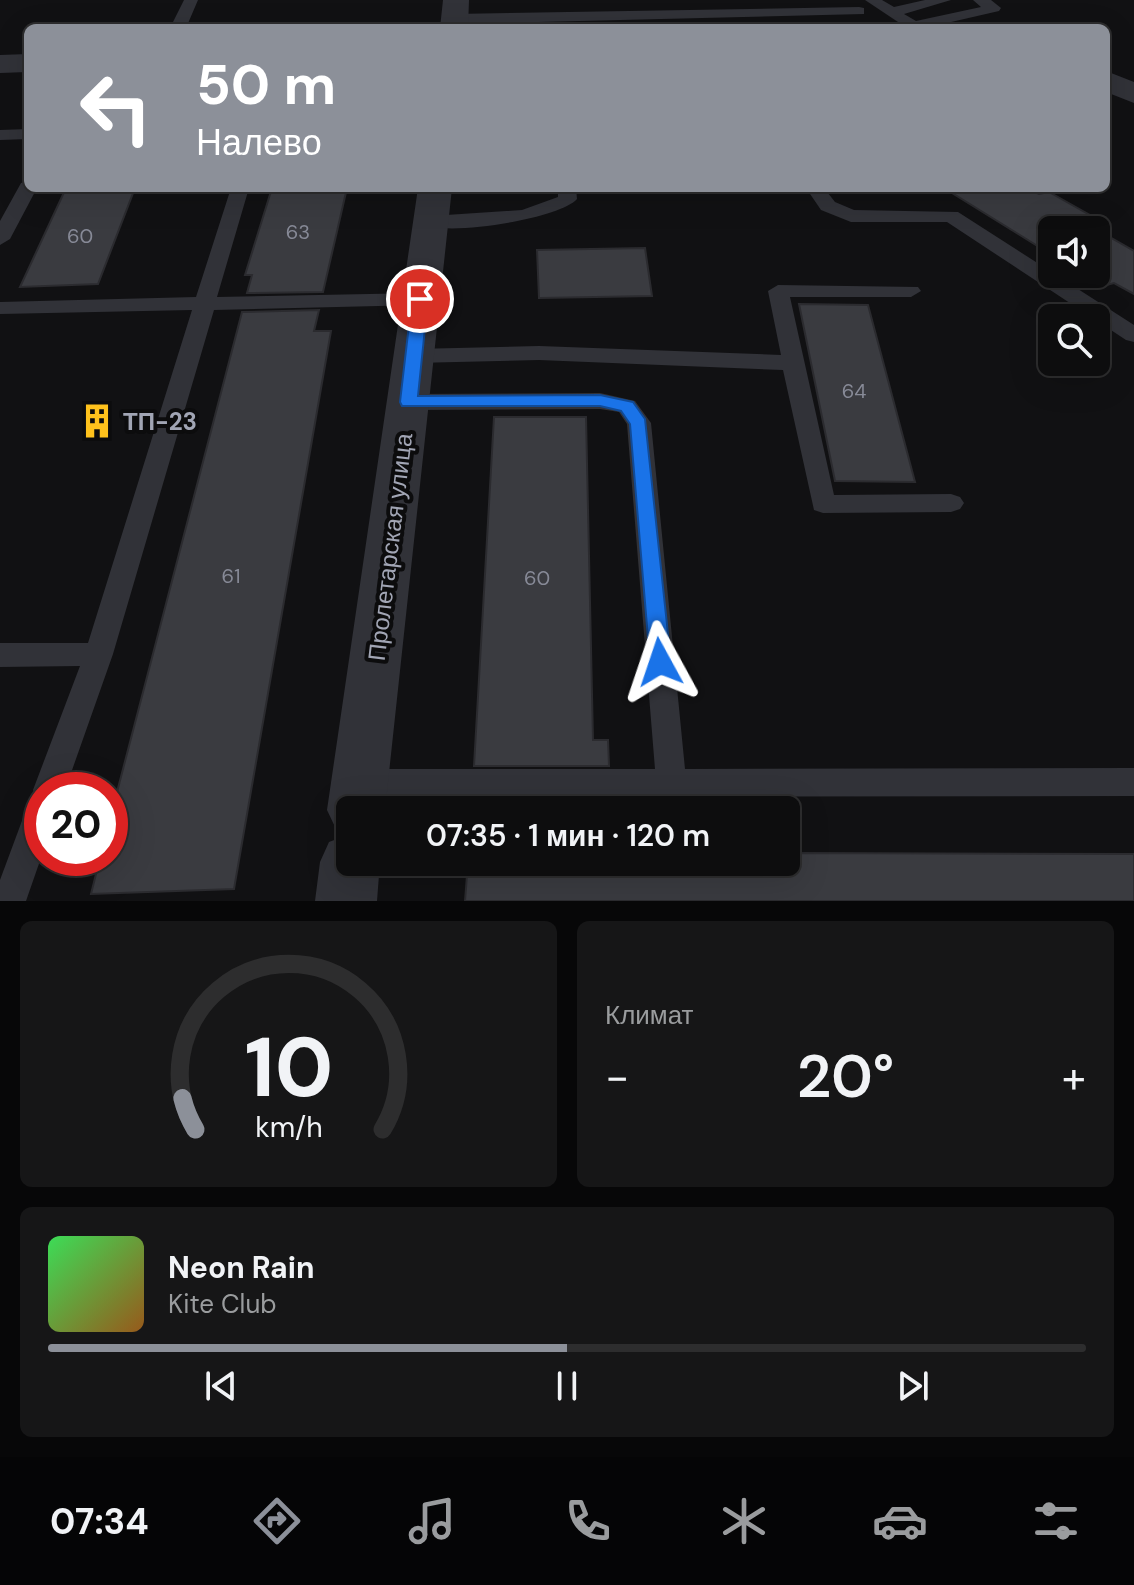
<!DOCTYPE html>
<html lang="ru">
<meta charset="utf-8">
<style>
:root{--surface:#0d0d0e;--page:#161617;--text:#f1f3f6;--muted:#9a9c9e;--line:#2d2d2e;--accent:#8c9099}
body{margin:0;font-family:"DM Sans",sans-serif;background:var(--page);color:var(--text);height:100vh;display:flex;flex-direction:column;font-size:30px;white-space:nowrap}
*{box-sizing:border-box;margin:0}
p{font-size:26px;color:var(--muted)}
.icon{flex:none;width:44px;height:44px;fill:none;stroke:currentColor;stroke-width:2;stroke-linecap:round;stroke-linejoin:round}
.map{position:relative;height:901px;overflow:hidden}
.details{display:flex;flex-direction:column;gap:20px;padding:20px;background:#070708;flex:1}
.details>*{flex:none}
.guide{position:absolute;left:24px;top:24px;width:1086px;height:168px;border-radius:12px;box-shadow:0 8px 32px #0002,0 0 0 2px var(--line);background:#8c9099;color:#fff;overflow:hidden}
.fabs{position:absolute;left:1038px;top:216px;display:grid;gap:16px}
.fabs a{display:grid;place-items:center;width:72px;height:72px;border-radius:12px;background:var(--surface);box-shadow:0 8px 32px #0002,0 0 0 2px var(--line);font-size:40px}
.speed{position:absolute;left:24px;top:772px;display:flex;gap:16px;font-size:40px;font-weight:700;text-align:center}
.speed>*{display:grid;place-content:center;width:104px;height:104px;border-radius:50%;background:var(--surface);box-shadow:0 8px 32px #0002,0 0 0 2px var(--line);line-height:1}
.speed .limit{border:12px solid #d22;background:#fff;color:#111}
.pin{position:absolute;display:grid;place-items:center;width:68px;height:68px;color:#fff;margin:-34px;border:4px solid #fff;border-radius:50%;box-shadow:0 2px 8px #0007}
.me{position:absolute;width:88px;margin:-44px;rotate:355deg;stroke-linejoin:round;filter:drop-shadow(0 0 6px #0008)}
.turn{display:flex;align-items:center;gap:28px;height:168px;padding:0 40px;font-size:36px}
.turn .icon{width:104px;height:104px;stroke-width:2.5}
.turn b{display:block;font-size:56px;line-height:68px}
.big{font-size:60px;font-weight:600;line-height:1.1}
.details .card{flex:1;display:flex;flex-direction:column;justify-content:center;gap:12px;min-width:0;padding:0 28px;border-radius:12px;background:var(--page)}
.details .dial{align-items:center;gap:0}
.dial svg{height:208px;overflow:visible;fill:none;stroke:var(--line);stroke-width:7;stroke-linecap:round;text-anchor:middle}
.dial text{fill:var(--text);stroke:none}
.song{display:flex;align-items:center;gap:24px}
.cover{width:96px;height:96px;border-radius:12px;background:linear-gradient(135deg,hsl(130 70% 55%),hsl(30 70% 35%))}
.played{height:8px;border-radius:4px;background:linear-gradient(90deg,var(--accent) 50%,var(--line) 50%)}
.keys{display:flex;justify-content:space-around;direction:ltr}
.heat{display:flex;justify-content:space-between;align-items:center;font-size:44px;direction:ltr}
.details .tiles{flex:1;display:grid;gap:20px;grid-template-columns:1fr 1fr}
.card:last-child{grid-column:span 2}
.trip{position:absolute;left:336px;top:796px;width:464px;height:80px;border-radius:12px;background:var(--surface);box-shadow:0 8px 32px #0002,0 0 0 2px var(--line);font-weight:600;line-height:80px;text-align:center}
.menu{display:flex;height:128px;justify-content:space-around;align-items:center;background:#050506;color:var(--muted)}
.menu .icon{width:56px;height:56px}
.menu .selected{color:var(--accent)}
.menu b{font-size:36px;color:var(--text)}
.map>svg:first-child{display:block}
</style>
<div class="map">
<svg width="1134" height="901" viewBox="0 0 1134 901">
<rect width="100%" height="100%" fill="#111113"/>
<path fill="#3a3b40" stroke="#2b2b2f" stroke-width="2" d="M66,188H135L98,284L20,287Z
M272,188H347L323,292L247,293L252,275H245Z
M944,188H1027L1039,194L1049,192L1104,223L1094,228L1134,251V294L1114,283L1103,286L1083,274H1096V230H1052V255Z
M645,248L652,296L539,298L537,250Z
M799,304L868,305L915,482L835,481Z
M319,310L314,331H331L234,889L91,894L100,858H110V819L242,312Z
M494,417H586L593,740H608L609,766H474Z
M472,800H610V810H471Z
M786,853L1134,854V901H465L468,862H786Z"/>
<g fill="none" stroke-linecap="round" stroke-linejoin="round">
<path fill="#313238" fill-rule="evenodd" d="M184,0H198L186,28H170Z
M865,0H882L894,7L925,0H951L904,14L916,21L981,7L973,0H991L1001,8L999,11L925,28H907Z
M859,7L864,8V14L454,24L446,19L454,14Z
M28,129V139L0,140V130Z
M28,181V188H37L10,239L0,245V221L21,183Z
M231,188H249L217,297L420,293L430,299L420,305L214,310L113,654L65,790H42V855L26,901H0V880L26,810L31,800L37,798L33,790L80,666L0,667V643H88L192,310L0,314V302L196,297Z
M558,188H576L577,199C560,219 437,239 421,222L431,216L522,210L558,197Z
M806,188H824L835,202L854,210L958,212L1134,325V342L1126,340L947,222H851L821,210Z
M778,285L918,287L921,291L911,297H790L834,495L951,494L960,497L964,503L960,509L951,512L823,513L814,510L783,370L539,360L414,363L406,361L403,356L406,351L414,349L539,346L781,355L768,291Z
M600,393L635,401L651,423L685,769L1134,768V796L359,797L348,793L344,783L348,773L359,769H655L627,424L619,412L600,409L408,410L400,407L397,402L400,397L408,394Z"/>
<path fill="#313238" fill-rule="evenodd" d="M443,0H469L468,28H440Z
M28,54V72L0,73V55Z
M1106,71L1134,82V103L1106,92Z
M418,188H452L385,810H350V834L336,829L327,810Z
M350,834V862H380L377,901H315L320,862L329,842Z"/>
</g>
<path fill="#1a73e8" stroke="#114b97" stroke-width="2" d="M420,295L428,299L418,396L600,395L633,402L645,419L671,662L668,668L660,670L653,668L650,662L630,424L621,411L600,406H402L400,402L412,299Z"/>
<defs>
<g id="building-bare" transform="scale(2.76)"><path d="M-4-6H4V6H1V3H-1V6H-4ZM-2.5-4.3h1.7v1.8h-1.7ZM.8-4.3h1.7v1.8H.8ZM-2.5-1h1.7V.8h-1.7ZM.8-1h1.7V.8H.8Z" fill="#ffc21c" stroke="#0c0c0d" stroke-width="2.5" paint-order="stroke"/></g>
</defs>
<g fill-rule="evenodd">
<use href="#building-bare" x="97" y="421"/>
</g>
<g text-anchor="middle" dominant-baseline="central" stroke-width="8" stroke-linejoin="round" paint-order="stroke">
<g font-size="20" fill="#878a97">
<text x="298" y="232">63</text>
<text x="80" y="236">60</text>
<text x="854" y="391">64</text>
<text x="231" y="576">61</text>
<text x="537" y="578">60</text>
</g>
<g font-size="24" font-weight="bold" fill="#a1a5b4" stroke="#0c0c0d" text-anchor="start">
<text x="123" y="421">ТП-23</text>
</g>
<g font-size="24" fill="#a1a5b4" stroke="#0c0c0d">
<text transform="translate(390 547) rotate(-83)">Пролетарская улица</text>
</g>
</g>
</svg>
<div class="fabs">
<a><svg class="icon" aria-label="sound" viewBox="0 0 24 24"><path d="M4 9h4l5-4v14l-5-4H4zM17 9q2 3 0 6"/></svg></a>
<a><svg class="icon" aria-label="search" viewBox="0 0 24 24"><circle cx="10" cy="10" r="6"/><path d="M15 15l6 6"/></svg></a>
</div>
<div class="speed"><div class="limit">20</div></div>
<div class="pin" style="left:420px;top:299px;background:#d93025"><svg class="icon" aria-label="arrive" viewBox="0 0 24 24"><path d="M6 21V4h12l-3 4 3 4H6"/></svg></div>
<svg class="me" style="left:660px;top:662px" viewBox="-20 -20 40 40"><path d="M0-17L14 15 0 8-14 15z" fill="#1a73e8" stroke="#fff" stroke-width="4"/></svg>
<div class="trip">07:35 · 1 мин · 120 m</div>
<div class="guide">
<div class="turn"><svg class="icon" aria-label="left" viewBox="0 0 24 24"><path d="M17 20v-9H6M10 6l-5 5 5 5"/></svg><div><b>50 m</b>Налево</div></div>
</div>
</div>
<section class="details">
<div class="tiles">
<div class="card dial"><svg viewBox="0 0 100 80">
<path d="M14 69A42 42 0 1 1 86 69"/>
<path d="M14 69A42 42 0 0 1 9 57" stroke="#8c9099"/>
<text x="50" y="56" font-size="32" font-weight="700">10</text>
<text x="50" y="72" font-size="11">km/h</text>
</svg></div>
<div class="card"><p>Климат</p>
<div class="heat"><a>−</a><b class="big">20°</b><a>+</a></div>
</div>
<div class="card">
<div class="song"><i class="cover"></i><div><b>Neon Rain</b><p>Kite Club</p></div></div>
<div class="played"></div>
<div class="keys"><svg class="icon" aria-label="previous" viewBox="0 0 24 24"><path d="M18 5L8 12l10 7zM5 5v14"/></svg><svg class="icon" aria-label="pause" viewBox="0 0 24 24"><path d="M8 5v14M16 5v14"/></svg><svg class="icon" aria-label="next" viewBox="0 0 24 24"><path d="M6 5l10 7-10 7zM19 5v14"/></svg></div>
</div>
</div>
</section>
<nav class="menu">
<b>07:34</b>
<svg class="icon selected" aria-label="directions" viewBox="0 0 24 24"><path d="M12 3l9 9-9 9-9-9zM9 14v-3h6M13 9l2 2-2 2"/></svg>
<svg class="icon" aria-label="music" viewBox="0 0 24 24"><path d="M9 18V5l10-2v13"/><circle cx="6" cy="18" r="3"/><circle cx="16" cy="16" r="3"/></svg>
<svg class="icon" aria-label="phone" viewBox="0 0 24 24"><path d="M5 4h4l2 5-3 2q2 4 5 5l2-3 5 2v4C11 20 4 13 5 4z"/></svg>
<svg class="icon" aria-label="climate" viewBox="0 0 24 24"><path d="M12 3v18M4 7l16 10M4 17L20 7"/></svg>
<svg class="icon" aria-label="car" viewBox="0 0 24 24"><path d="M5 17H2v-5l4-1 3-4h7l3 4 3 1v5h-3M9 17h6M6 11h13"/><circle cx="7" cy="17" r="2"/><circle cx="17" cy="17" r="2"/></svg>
<svg class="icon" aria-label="filters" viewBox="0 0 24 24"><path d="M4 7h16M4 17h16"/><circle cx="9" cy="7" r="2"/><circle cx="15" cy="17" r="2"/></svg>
</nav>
